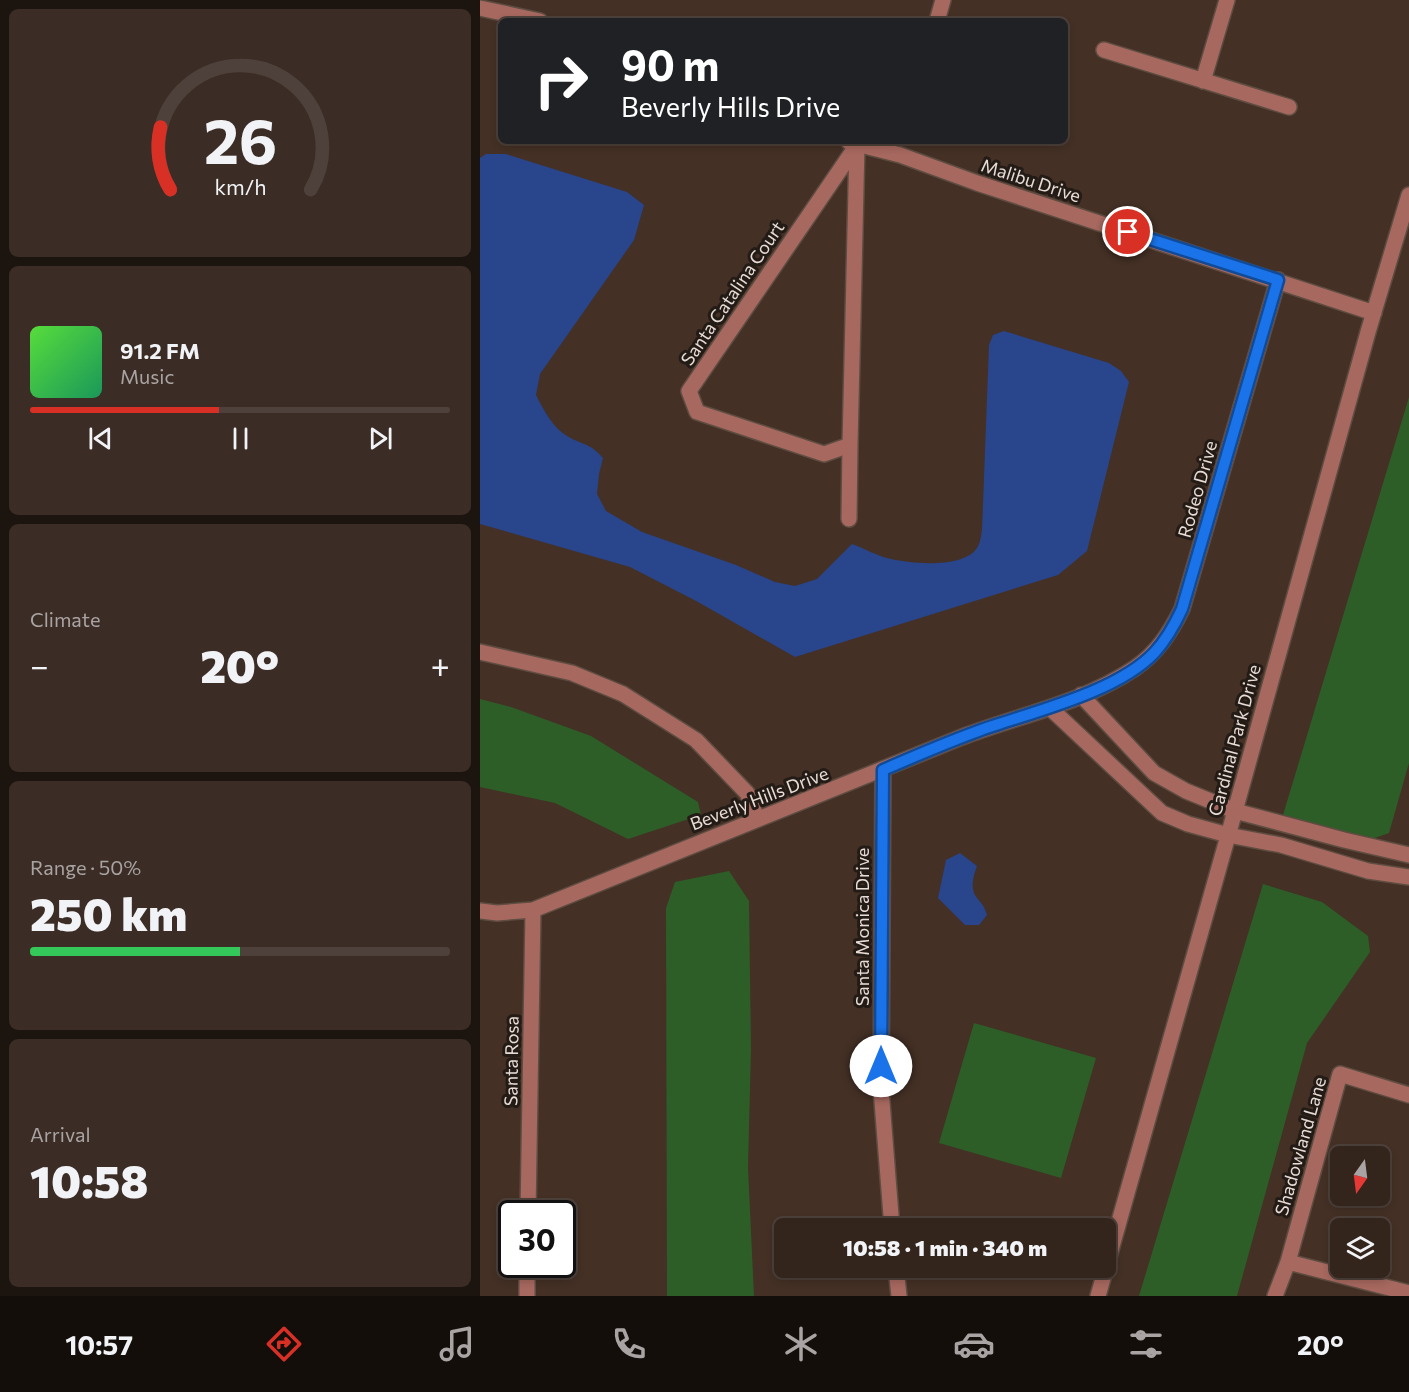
<!DOCTYPE html>
<meta charset="utf-8">
<style>
:root{--surface:#33241c;--page:#3b2c25;--text:#f1f3f6;--muted:#a9a4a3;--line:#4e413b;--accent:#d93025}
body{margin:0;font-family:Commissioner,sans-serif;background:var(--page);color:var(--text);height:100vh;display:flex;flex-direction:column;font-size:22px;white-space:nowrap}
*{box-sizing:border-box;margin:0}
p{font-size:20px;color:var(--muted)}
.icon{flex:none;width:33px;height:33px;fill:none;stroke:currentColor;stroke-width:2;stroke-linecap:round;stroke-linejoin:round}
.map{position:relative;flex:1;overflow:hidden}
.panel{display:flex;flex-direction:column;gap:9px;padding:9px;background:#1c140f;width:480px}
.panel>*{flex:none}
.banner{position:absolute;left:18px;top:18px;width:570px;height:126px;border-radius:9px;box-shadow:0 3px 9px #0003,0 0 0 2px var(--line);background:#202124;color:#fff;overflow:hidden}
.needle{width:39px;rotate:194deg}
.controls{position:absolute;left:850px;top:1146px;display:grid;gap:12px}
.controls a{display:grid;place-items:center;width:60px;height:60px;border-radius:9px;background:var(--surface);box-shadow:0 3px 9px #0003,0 0 0 2px var(--line);font-size:30px}
.speed{position:absolute;left:18px;top:1200px;display:flex;gap:12px;font-size:30px;font-weight:700;text-align:center}
.speed>*{display:grid;place-content:center;width:78px;height:78px;border-radius:50%;background:var(--surface);box-shadow:0 3px 9px #0003,0 0 0 2px var(--line);line-height:1}
.speed .limit{border:3px solid #111;border-radius:9px;background:#fff;color:#111}
.pin{position:absolute;display:grid;place-items:center;width:51px;height:51px;color:#fff;margin:-26px;border:3px solid #fff;border-radius:50%;box-shadow:0 2px 6px #0007}
.me{position:absolute;width:66px;margin:-33px;rotate:0deg;stroke-linejoin:round;filter:drop-shadow(0 0 4px #0008)}
.turn{display:flex;align-items:center;gap:21px;height:126px;padding:0 24px;font-size:27px}
.turn .icon{width:78px;height:78px;stroke-width:2.5}
.turn b{display:block;font-size:42px;line-height:51px}
.big{font-size:45px;font-weight:800;line-height:1.1}
.panel .card{flex:1;display:flex;flex-direction:column;justify-content:center;gap:9px;min-width:0;padding:0 21px;border-radius:9px;background:var(--page)}
.panel .dial{align-items:center;gap:0}
.dial svg{height:156px;overflow:visible;fill:none;stroke:var(--line);stroke-width:7;stroke-linecap:round;text-anchor:middle}
.dial text{fill:var(--text);stroke:none}
.song{display:flex;align-items:center;gap:18px}
.cover{width:72px;height:72px;border-radius:9px;background:linear-gradient(135deg,hsl(110 70% 55%),hsl(150 70% 35%))}
.played{height:6px;border-radius:3px;background:linear-gradient(90deg,var(--accent) 45%,var(--line) 45%)}
.keys{display:flex;justify-content:space-around;direction:ltr}
.heat{display:flex;justify-content:space-between;align-items:center;font-size:33px;direction:ltr}
.charge{height:9px;border-radius:4px;background:linear-gradient(90deg,#34c759 50%,var(--line) 0)}
.trip{position:absolute;left:294px;top:1218px;width:342px;height:60px;border-radius:9px;background:var(--surface);box-shadow:0 3px 9px #0003,0 0 0 2px var(--line);font-weight:800;line-height:60px;text-align:center}
.tab-bar{display:flex;height:96px;justify-content:space-around;align-items:center;background:#140e0b;color:var(--muted)}
.tab-bar .icon{width:42px;height:42px}
.tab-bar .active{color:var(--accent)}
.tab-bar b{font-size:27px;color:var(--text)}
main{display:flex;flex:1;min-height:0}
.map>svg:first-child{display:block}
</style>
<main>
<section class="panel">
<div class="card dial"><svg viewBox="0 0 100 80">
<path d="M14 69A42 42 0 1 1 86 69"/>
<path d="M14 69A42 42 0 0 1 9 37" stroke="#d93025"/>
<text x="50" y="56" font-size="32" font-weight="700">26</text>
<text x="50" y="72" font-size="11">km/h</text>
</svg></div>
<div class="card">
<div class="song"><i class="cover"></i><div><b>91.2 FM</b><p>Music</p></div></div>
<div class="played"></div>
<div class="keys"><svg class="icon" aria-label="previous" viewBox="0 0 24 24"><path d="M18 5L8 12l10 7zM5 5v14"/></svg><svg class="icon" aria-label="pause" viewBox="0 0 24 24"><path d="M8 5v14M16 5v14"/></svg><svg class="icon" aria-label="next" viewBox="0 0 24 24"><path d="M6 5l10 7-10 7zM19 5v14"/></svg></div>
</div>
<div class="card"><p>Climate</p>
<div class="heat"><a>−</a><b class="big">20°</b><a>+</a></div>
</div>
<div class="card"><p>Range · 50%</p><b class="big">250 km</b><div class="charge"></div></div>
<div class="card"><p>Arrival</p><b class="big">10:58</b></div>
</section>
<div class="map">
<svg width="929" height="1296" viewBox="0 0 929 1296">
<rect width="100%" height="100%" fill="#443025"/>
<path fill="#2d5e27" d="M929,397V763L909,833L892,839L803,815Z
M0,699L31,707L111,736L218,802L221,815L148,839L75,803L0,787Z
M249,871L269,901L271,1049L268,1168L274,1296H187L186,908L195,882Z
M783,884L842,902L888,936L890,952L827,1043L757,1296H659Z
M494,1023L616,1058L581,1178L459,1143Z"/>
<path fill="#29458b" d="M6,154H26L147,192L164,205L154,240L60,374L56,395C63,409 73,428 87,436C104,446 109,442 123,458L119,474L117,494L126,511L162,532L256,565L295,582L315,586L337,579L372,544C384,548 395,555 407,558C429,564 483,569 497,548C500,544 501,536 502,530L509,345L513,335L524,331L629,363L641,371L649,382L607,551L578,575L315,657L218,602L150,567L0,524V158Z
M480,853L497,866C494,875 490,886 495,895C500,903 503,902 507,915L499,925H485L458,898L466,860Z"/>
<g fill="none" stroke-linecap="round" stroke-linejoin="round">
<g stroke="#5e4c41" stroke-width="18">
<path id="minor" d="M0,8L60,21
M457,21L463,0
M624,50L809,107
M723,81L747,0
M369,142L420,155L497,183L894,313
M377,145L370,445L344,454L217,412L209,391Z
M369,519L370,445
M0,652L92,673L143,694L216,740L267,793L277,818
M601,695L674,773L706,791L755,811L864,840L929,855
M570,708L682,813L708,824L748,835L801,845L888,871L929,877
M403,770L401,1089L412,1228
M0,911L17,913L53,910C196,851 339,794 482,737C540,715 603,703 655,668C677,653 690,633 702,609L798,280
M48,1214L53,910
M808,1262L929,1293
M416,1268L419,1296
M47,1296V1264
M618,1296L755,811L888,332L929,195
M795,1296L808,1262L860,1074L929,1095"/>
</g>
<use href="#minor" stroke="#a6685f" stroke-width="15"/>
</g>
<g fill="none" stroke-linecap="round" stroke-linejoin="round">
<g stroke="#114b97" stroke-width="15">
<path id="route" d="M401,1066L403,770C435,756 468,742 501,730C552,712 638,692 675,652C687,639 695,624 702,609L798,280L648,232"/>
</g>
<use href="#route" stroke="#1a73e8" stroke-width="10"/>
</g>
<g text-anchor="middle" dominant-baseline="central" stroke-width="6" stroke-linejoin="round" paint-order="stroke">
<g font-size="18" fill="#e9dcd5" stroke="#231b16">
<text transform="translate(551 180) rotate(18)">Malibu Drive</text>
<text transform="translate(252 293) rotate(-56)">Santa Catalina Court</text>
<text transform="translate(717 489) rotate(-74)">Rodeo Drive</text>
<text transform="translate(754 740) rotate(-75)">Cardinal Park Drive</text>
<text transform="translate(279 798) rotate(-21)">Beverly Hills Drive</text>
<text transform="translate(382 927) rotate(-90)">Santa Monica Drive</text>
<text transform="translate(31 1061) rotate(-89)">Santa Rosa</text>
<text transform="translate(820 1146) rotate(-74)">Shadowland Lane</text>
</g>
</g>
</svg>
<div class="controls">
<a><svg class="needle" viewBox="-14 -14 28 28"><path d="M0-13l5 13h-10z" fill="#e53935"/><path d="M0 13l5-13h-10z" fill="#a9a4a3"/></svg></a>
<a><svg class="icon" aria-label="layers" viewBox="0 0 24 24"><path d="M12 4l9 5-9 5-9-5zM3 14l9 5 9-5"/></svg></a>
</div>
<div class="speed"><div class="limit">30</div></div>
<div class="pin" style="left:648px;top:232px;background:#d93025"><svg class="icon" aria-label="arrive" viewBox="0 0 24 24"><path d="M6 21V4h12l-3 4 3 4H6"/></svg></div>
<svg class="me" style="left:401px;top:1066px" viewBox="-20 -20 40 40"><circle r="19" fill="#fff"/><path d="M0-13L10 11 0 6-10 11z" fill="#1a73e8"/></svg>
<div class="trip">10:58 · 1 min · 340 m</div>
<div class="banner">
<div class="turn"><svg class="icon" aria-label="right" viewBox="0 0 24 24"><path d="M7 20v-9h11M14 6l5 5-5 5"/></svg><div><b>90 m</b>Beverly Hills Drive</div></div>
</div>
</div>
</main>
<nav class="tab-bar">
<b>10:57</b>
<svg class="icon active" aria-label="directions" viewBox="0 0 24 24"><path d="M12 3l9 9-9 9-9-9zM9 14v-3h6M13 9l2 2-2 2"/></svg>
<svg class="icon" aria-label="music" viewBox="0 0 24 24"><path d="M9 18V5l10-2v13"/><circle cx="6" cy="18" r="3"/><circle cx="16" cy="16" r="3"/></svg>
<svg class="icon" aria-label="phone" viewBox="0 0 24 24"><path d="M5 4h4l2 5-3 2q2 4 5 5l2-3 5 2v4C11 20 4 13 5 4z"/></svg>
<svg class="icon" aria-label="climate" viewBox="0 0 24 24"><path d="M12 3v18M4 7l16 10M4 17L20 7"/></svg>
<svg class="icon" aria-label="car" viewBox="0 0 24 24"><path d="M5 17H2v-5l4-1 3-4h7l3 4 3 1v5h-3M9 17h6M6 11h13"/><circle cx="7" cy="17" r="2"/><circle cx="17" cy="17" r="2"/></svg>
<svg class="icon" aria-label="filters" viewBox="0 0 24 24"><path d="M4 7h16M4 17h16"/><circle cx="9" cy="7" r="2"/><circle cx="15" cy="17" r="2"/></svg>
<b>20°</b>
</nav>
